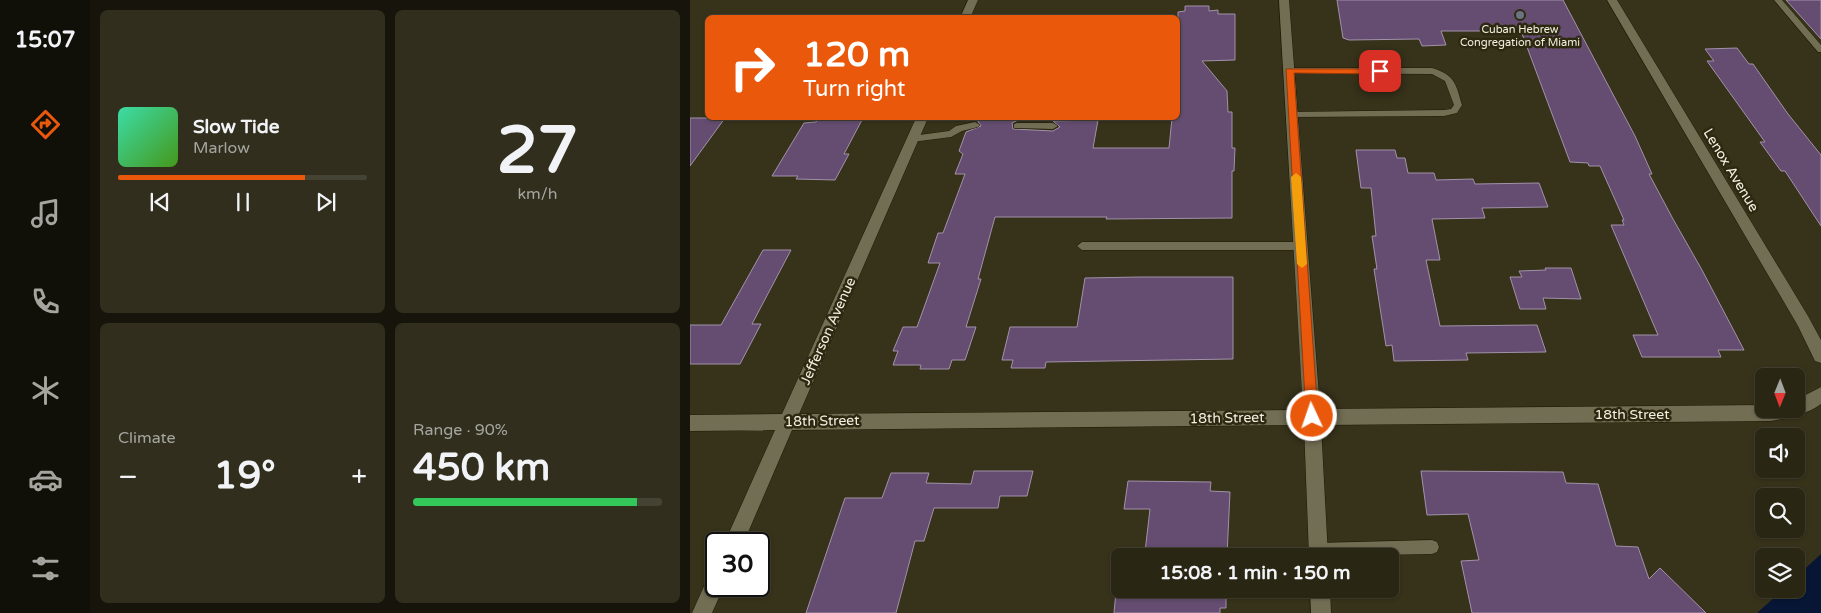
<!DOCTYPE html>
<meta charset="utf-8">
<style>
:root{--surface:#292614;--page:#312e1d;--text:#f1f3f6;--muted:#a5a5a0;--line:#454334;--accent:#ea580c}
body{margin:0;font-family:"Varela Round",sans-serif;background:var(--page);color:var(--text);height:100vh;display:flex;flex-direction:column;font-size:19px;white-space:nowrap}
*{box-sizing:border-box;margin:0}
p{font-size:16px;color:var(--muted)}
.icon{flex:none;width:28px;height:28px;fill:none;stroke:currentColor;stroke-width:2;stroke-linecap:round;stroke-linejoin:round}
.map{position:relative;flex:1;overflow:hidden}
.sheet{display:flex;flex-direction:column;gap:10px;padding:10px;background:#17150b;width:600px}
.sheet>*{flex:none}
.guide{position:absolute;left:15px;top:15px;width:475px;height:105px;border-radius:8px;box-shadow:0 1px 4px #0004,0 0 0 1px var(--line);background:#ea580c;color:#fff;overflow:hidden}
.needle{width:32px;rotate:181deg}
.controls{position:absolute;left:1065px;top:368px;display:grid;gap:10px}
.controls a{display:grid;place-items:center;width:50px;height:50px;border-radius:8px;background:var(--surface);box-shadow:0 1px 4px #0004,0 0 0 1px var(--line);font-size:25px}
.speed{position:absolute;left:15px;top:532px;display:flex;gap:10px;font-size:25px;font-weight:700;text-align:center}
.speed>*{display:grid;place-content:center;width:65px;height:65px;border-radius:50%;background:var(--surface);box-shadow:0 1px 4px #0004,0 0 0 1px var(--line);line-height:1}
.speed .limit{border:2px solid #111;border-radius:8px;background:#fff;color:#111}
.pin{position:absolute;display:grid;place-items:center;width:42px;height:42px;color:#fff;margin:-21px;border-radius:10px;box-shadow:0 2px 8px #0006}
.me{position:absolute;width:55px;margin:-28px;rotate:357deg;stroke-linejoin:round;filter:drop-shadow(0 0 4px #0008)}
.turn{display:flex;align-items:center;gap:18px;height:105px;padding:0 15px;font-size:22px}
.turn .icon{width:65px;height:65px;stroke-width:2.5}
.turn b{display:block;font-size:35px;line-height:42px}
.big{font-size:38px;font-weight:800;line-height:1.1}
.sheet .widget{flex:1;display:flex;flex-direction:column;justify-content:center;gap:8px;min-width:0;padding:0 18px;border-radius:8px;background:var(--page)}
.sheet .dial{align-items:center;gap:0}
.dial b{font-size:65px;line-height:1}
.song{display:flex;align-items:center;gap:15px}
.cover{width:60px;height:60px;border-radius:8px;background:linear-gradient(135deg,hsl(160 70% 55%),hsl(100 70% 35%))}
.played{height:5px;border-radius:2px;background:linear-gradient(90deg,var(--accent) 75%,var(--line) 75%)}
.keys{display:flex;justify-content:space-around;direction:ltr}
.heat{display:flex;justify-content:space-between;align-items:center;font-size:28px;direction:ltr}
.charge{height:8px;border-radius:4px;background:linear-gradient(90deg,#34c759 90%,var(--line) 0)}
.sheet .tiles{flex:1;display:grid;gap:10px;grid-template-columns:repeat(2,1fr)}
.trip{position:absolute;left:421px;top:548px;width:288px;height:50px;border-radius:8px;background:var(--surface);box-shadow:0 1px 4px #0004,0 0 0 1px var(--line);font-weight:800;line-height:50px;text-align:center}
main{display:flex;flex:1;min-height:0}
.tab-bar{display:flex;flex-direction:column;width:90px;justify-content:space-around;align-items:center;background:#100f08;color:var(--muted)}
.tab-bar .icon{width:35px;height:35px}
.tab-bar .on{color:var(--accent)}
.tab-bar b{font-size:22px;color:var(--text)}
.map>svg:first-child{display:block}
</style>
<main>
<nav class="tab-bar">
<b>15:07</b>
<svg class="icon on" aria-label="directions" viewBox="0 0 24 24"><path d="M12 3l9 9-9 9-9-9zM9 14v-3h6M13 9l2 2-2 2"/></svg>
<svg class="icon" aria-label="music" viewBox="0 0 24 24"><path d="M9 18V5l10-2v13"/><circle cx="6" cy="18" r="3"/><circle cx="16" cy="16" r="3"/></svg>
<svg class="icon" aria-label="phone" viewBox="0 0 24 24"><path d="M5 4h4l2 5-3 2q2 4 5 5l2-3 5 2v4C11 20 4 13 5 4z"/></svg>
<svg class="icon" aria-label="climate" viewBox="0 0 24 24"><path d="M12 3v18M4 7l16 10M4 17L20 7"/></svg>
<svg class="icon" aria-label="car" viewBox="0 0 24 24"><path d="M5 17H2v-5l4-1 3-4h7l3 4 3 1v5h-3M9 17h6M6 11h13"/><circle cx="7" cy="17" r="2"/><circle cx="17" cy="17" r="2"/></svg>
<svg class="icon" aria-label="filters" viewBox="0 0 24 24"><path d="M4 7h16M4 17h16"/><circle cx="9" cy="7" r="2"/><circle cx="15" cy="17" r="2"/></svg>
</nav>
<section class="sheet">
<div class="tiles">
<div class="widget">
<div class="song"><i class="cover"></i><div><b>Slow Tide</b><p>Marlow</p></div></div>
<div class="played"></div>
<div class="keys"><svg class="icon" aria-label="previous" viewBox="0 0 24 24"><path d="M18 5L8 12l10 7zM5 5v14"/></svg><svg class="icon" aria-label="pause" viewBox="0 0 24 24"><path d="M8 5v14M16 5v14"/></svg><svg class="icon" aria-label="next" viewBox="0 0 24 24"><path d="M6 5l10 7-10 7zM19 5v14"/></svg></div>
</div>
<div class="widget dial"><b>27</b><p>km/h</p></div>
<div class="widget"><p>Climate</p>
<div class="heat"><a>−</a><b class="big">19°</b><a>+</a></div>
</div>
<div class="widget"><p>Range · 90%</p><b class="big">450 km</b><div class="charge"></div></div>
</div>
</section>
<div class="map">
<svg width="1131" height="613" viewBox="0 0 1131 613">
<rect width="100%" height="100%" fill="#37321a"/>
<path fill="#071634" d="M1131,554V613H1067L1094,589H1106V577Z"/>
<path fill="#644d70" stroke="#a292aa" d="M647,0H873L945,136L962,174H959L983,219L1012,270L1054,350H1028L1031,357H952L943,335H968L921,225H934L932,220H934L910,166H899L898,163L880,162L831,31H751L756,45L732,46L729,39L659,40L653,38Z
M1096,0H1131V39Z
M495,6H519V11L528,10V14H545V60L512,61L537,91L538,112H542V148H545L544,171H542V218L416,219L417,217H305L288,279H291L276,327H286L275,360H262L259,369H230L231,365H203L208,351H203L213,327H227L250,263H238L248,233H253L275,174H265L273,154L269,151L276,132L291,126L287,120H328L322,123L323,129L363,131L370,127L363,121L408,120L403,148H479L482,118H488V12L495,11Z
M1047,48L1059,64H1063L1098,114L1131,155V226L1095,171H1091L1070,142H1075L1017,61H1024L1015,49Z
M0,118H35L0,166Z
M129,118H173L154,154H159L145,180L106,179L108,176H82L114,123L126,122Z
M666,150H705L707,158H715L718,173H744L746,180L783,179L785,184L849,183L858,207L792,208L795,218L742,219L750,260H736L750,326L847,325L856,352L776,353L778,360L704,361L702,345L696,346L684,269H687L682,236H686L681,188H671Z
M73,250H101L62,324H71L50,364H0V325H31Z
M855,268H881L891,299L853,298L856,309H830L820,277H832L829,271L856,270Z
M450,277H543V359L356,362L355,368H321L323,360H312L320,327H387L395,278Z
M284,471H343L337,496H310L308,508H244L234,541H225L206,613H116L155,498H192L201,473H239L236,483L281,484Z
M731,471L873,472L876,483L908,484L926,546L948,547L959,579L970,568L1016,613H782L771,561L789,560L778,514L737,515Z
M438,481L521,482L520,491L540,492L537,556H442L443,552H455L460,509H434Z
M439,589H536V608H530V613H424L426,591H439Z"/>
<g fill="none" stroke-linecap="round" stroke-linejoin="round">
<g stroke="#1e1a03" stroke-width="1">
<path id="service" d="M1084,0H1092L1131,45V52H1128Z
M599,68H742C765,75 766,84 772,105L767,113L754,116L602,117L599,116V112L754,110L761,109L764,105L755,81L742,74L596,73V69Z
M285,122L290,125L288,127L272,131L261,137L222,142L217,139L222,136L259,131L266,126Z
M327,123H363L368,126L363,129L324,128V124Z
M392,242H611L616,246L611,250H392L387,246Z
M742,540L747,542L749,547L747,552L742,554L626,556L623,555L621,550L623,545L628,543Z"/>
</g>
<g stroke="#1e1a03" stroke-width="1">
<path id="minor" d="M278,0H288L280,18H270Z
M589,0H599L630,409L1074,405V409H1106V400L1131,387V404C1116,415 1098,418 1080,421L631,425L638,556H619L614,425L102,430L53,544H34L85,430L0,431V415L92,414L226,118H238L109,414L613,410Z
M917,0H927L1118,316L1131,340V363L1125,361L1108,326Z
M26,572V586H34L22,613H2L19,575Z
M620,589H640L641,613H621Z"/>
</g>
<use href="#service" fill="#726e54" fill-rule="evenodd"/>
<use href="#minor" fill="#726e54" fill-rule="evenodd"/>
</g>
<path fill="#ea580c" stroke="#983908" d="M596,69H690L694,71L690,74L604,73L628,416L626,421L622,422L617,421L616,416Z"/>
<path fill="#f59e0b" d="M606,173L611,177L617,264L612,268L607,264L601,177Z"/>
<circle fill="#6b7280" stroke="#2d2810" stroke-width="2" cx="830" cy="15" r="5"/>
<g text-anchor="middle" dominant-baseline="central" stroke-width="5" stroke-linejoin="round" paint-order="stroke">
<g font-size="11" fill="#f2f0e1" stroke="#2d2810">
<text x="830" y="29">Cuban Hebrew<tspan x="830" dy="13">Congregation of Miami</tspan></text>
</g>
<g font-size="14" fill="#f2f0e1" stroke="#2d2810">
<text transform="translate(1041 170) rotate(59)">Lenox Avenue</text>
<text transform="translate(138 331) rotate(-66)">Jefferson Avenue</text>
<text x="942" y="414">18th Street</text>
<text transform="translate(537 418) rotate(-1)">18th Street</text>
<text transform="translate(132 421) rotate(-1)">18th Street</text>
</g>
</g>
</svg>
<div class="controls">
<a><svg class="needle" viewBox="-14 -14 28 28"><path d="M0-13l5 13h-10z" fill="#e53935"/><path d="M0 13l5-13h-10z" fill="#a5a5a0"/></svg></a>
<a><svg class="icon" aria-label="sound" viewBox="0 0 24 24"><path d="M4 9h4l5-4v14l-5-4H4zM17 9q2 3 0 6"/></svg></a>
<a><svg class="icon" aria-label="search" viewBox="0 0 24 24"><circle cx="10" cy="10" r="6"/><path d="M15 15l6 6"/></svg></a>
<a><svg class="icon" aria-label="layers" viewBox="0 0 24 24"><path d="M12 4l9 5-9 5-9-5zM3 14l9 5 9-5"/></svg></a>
</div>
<div class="speed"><div class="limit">30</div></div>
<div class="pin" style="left:690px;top:71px;background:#d93025"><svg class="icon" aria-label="arrive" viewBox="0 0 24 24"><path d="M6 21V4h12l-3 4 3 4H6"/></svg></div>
<svg class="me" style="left:622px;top:416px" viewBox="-20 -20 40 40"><circle r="17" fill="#ea580c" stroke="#fff" stroke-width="3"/><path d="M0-11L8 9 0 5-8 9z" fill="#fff"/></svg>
<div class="trip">15:08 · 1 min · 150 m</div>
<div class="guide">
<div class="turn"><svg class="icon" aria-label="right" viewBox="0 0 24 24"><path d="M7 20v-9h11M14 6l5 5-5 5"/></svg><div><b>120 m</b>Turn right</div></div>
</div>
</div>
</main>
